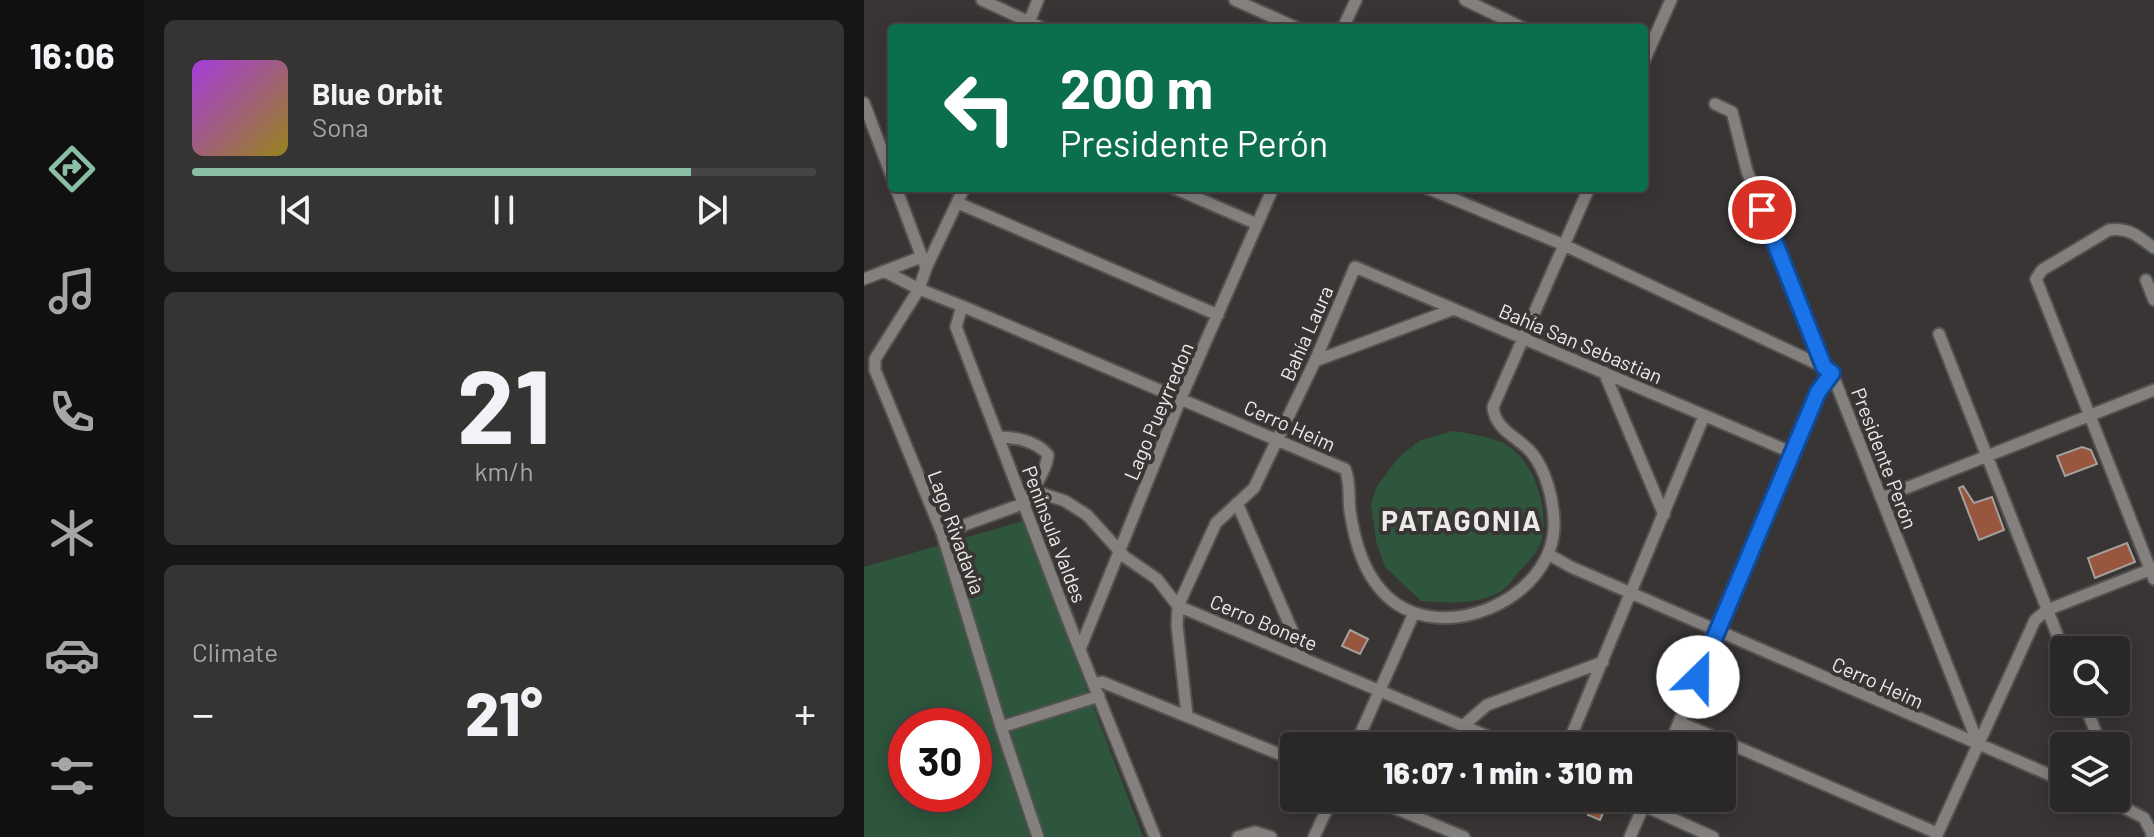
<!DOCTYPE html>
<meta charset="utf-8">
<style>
:root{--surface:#2a2827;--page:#363433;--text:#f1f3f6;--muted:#a5a6a7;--line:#464444;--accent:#8abfa5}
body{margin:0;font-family:Barlow,sans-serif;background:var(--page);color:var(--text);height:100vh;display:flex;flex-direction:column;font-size:30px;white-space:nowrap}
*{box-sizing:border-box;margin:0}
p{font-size:26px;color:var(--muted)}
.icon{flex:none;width:44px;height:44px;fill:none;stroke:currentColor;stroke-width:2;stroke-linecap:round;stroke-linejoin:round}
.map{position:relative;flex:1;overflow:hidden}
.drawer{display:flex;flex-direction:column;gap:20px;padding:20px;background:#171615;width:720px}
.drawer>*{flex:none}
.hud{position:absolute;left:24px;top:24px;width:760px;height:168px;border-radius:8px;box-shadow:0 4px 20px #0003,0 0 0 2px var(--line);background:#0b6e4f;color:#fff;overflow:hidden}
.tools{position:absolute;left:1186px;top:636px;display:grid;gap:16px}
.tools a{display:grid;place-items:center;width:80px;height:80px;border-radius:8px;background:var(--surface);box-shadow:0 4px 20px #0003,0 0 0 2px var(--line);font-size:40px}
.speed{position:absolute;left:24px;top:708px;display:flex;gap:16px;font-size:40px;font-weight:700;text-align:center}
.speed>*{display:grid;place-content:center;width:104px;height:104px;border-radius:50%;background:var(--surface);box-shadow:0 4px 20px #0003,0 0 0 2px var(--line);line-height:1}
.speed .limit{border:12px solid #d22;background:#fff;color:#111}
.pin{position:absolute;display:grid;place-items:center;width:68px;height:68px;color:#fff;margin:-34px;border:4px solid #fff;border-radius:50%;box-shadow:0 2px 8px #0007}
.me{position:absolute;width:88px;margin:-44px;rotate:23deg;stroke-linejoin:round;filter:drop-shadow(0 0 6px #0008)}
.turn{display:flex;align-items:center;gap:28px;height:168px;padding:0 40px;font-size:36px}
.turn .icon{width:104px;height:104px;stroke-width:2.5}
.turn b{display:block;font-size:56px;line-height:68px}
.big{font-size:60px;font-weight:800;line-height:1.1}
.drawer .widget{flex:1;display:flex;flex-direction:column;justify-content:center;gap:12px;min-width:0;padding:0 28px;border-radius:12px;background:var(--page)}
.drawer .dial{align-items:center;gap:0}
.dial b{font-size:104px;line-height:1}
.song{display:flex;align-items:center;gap:24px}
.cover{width:96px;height:96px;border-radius:12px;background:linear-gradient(135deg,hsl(280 70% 55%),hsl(50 70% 35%))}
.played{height:8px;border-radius:4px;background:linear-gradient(90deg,var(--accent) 80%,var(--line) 80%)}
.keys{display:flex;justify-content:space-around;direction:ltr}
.heat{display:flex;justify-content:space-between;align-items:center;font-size:44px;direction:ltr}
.trip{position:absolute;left:416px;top:732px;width:456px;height:80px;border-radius:8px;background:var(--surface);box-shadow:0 4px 20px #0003,0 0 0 2px var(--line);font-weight:800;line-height:80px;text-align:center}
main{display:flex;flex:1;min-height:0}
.dock{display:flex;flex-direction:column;width:144px;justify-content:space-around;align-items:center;background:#111010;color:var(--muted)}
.dock .icon{width:56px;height:56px}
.dock .active{color:var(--accent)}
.dock b{font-size:36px;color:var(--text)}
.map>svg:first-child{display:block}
</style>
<main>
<nav class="dock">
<b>16:06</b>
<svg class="icon active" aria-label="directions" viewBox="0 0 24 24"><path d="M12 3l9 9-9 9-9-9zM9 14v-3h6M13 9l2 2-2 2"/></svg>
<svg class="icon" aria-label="music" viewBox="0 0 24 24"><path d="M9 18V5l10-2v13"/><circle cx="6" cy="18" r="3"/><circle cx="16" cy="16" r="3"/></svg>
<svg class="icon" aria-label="phone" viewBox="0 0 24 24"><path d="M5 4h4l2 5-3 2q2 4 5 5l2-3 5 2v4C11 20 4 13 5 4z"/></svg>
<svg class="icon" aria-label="climate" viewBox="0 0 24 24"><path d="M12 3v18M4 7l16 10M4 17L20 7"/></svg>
<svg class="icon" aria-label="car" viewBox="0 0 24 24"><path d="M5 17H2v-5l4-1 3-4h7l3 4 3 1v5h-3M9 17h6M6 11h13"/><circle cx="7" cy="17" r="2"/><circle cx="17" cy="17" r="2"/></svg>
<svg class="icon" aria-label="filters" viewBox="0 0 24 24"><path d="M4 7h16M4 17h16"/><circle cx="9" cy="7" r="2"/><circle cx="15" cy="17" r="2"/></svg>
</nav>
<section class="drawer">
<div class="widget">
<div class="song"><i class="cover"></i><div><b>Blue Orbit</b><p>Sona</p></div></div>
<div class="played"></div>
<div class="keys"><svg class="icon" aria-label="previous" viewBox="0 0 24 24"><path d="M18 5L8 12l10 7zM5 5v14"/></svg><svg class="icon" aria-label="pause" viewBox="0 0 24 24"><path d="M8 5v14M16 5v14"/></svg><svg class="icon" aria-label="next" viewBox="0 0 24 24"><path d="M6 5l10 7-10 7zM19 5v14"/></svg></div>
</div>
<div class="widget dial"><b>21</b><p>km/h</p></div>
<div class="widget"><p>Climate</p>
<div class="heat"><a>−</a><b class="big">21°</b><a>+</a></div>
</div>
</section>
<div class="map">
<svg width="1290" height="837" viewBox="0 0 1290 837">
<rect width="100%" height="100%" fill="#383534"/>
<path fill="#2d563c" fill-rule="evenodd" d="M588,431C604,433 622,436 637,442C669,456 685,506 678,539C674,553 662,564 653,574C648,580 643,588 636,592C612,605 584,603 557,601L521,567L512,541L507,504L513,486L535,457L555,441Z
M159,521L279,837H0V567ZM42,726H110V794H42Z"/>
<path fill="#99563f" stroke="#a3a09e" stroke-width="2" d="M1218,447L1227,450L1233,464L1201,476L1193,456Z
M1099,486L1110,503L1128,497L1140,530L1115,540L1095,488Z
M1263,543L1271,562L1231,578L1224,558Z
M486,630L504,639L496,654L478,646Z
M712,798H734L744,802L736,820L724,815L728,805Z"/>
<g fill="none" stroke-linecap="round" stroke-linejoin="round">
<g stroke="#545251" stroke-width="15">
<path id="minor" d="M118,0L178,28
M371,0L433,28
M601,0L659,28
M163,27L174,0
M479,28L492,0
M780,61L807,0
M0,103L28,177
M851,104L868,112L883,171L960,367L968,373L1115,746
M32,188L62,268
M100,188L62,268L55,289L98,306L92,327L209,633L291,837
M310,188L393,224
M563,188L700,245L960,367
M94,203L354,315
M1290,248C1275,237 1265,227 1245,230L1178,270L1172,279L1290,579
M20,271L55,289L11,359V370L78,533L137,727L174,837
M0,279L57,257
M1282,280L1290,300
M98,306L481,469C487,483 484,497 486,511C490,538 499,570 517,590C570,652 693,601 690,521C689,498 682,470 667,452C654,437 631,430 629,407L725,188
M1075,334L1200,652
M451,361L590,309
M740,372L800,515
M168,490L201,501L223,515L261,557L293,579L314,606L647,746
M1017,498L1290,390
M373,503L440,658
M78,533L161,503C169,488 182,472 184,455C173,441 151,437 134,437
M684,554L707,567L1200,781
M216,649L317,398L409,188
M230,684L238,682L430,760
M1220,702L1237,746
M323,715L313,625L314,606L352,523L390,488L451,361L491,267L929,453
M815,722L1073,833
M600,725L623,705L739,662
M137,727L235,696
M491,746L550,613
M703,746L840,416
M805,746L954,392L968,373
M1252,784L1260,805
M507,798L600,837
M763,798L849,837
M1242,798L1280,818L1290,837
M374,837L391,832L407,837
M450,837L468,798
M766,837L783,798
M1072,837L1171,620L1183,610L1290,568"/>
</g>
<g stroke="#545251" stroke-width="18">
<path id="tertiary" d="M1289,837H1290"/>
</g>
<use href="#minor" stroke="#83807e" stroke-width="11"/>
<use href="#tertiary" stroke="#83807e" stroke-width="14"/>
</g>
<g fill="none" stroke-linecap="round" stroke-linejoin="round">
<g stroke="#114b97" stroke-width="20">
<path id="route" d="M834,677L954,392L968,373L960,367L898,210"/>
</g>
<use href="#route" stroke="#1a73e8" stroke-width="14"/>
</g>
<g text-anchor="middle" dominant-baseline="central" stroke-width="8" stroke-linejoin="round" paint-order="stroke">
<g font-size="20" fill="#ebeae9" stroke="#383534">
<text transform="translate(442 333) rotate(-66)">Bahía Laura</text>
<text transform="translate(717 343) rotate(23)">Bahía San Sebastian</text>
<text transform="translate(294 411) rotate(-67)">Lago Pueyrredon</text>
<text transform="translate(426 425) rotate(24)">Cerro Heim</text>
<text transform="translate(1021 458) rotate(69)">Presidente Perón</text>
<text transform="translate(93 532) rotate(70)">Lago Rivadavia</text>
<text transform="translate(191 534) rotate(69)">Peninsula Valdes</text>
<text transform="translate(400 622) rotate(23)">Cerro Bonete</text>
<text transform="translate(1014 682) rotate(24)">Cerro Heim</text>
</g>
<g font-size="28" font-weight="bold" letter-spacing="2" fill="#ebeae9" stroke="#383534">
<text x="598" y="520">PATAGONIA</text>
</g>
</g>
</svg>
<div class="tools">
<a><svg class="icon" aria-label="search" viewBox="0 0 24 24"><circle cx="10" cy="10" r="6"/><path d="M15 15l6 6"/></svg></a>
<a><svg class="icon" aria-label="layers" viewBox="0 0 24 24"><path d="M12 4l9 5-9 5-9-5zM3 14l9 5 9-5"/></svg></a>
</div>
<div class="speed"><div class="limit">30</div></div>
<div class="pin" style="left:898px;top:210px;background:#d93025"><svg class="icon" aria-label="arrive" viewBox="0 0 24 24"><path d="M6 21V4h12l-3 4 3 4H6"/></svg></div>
<svg class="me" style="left:834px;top:677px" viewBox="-20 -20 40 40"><circle r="19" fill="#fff"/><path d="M0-13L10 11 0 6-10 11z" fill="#1a73e8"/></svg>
<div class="trip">16:07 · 1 min · 310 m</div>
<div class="hud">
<div class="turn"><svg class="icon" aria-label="left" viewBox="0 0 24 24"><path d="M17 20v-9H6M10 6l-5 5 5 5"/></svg><div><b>200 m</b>Presidente Perón</div></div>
</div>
</div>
</main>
